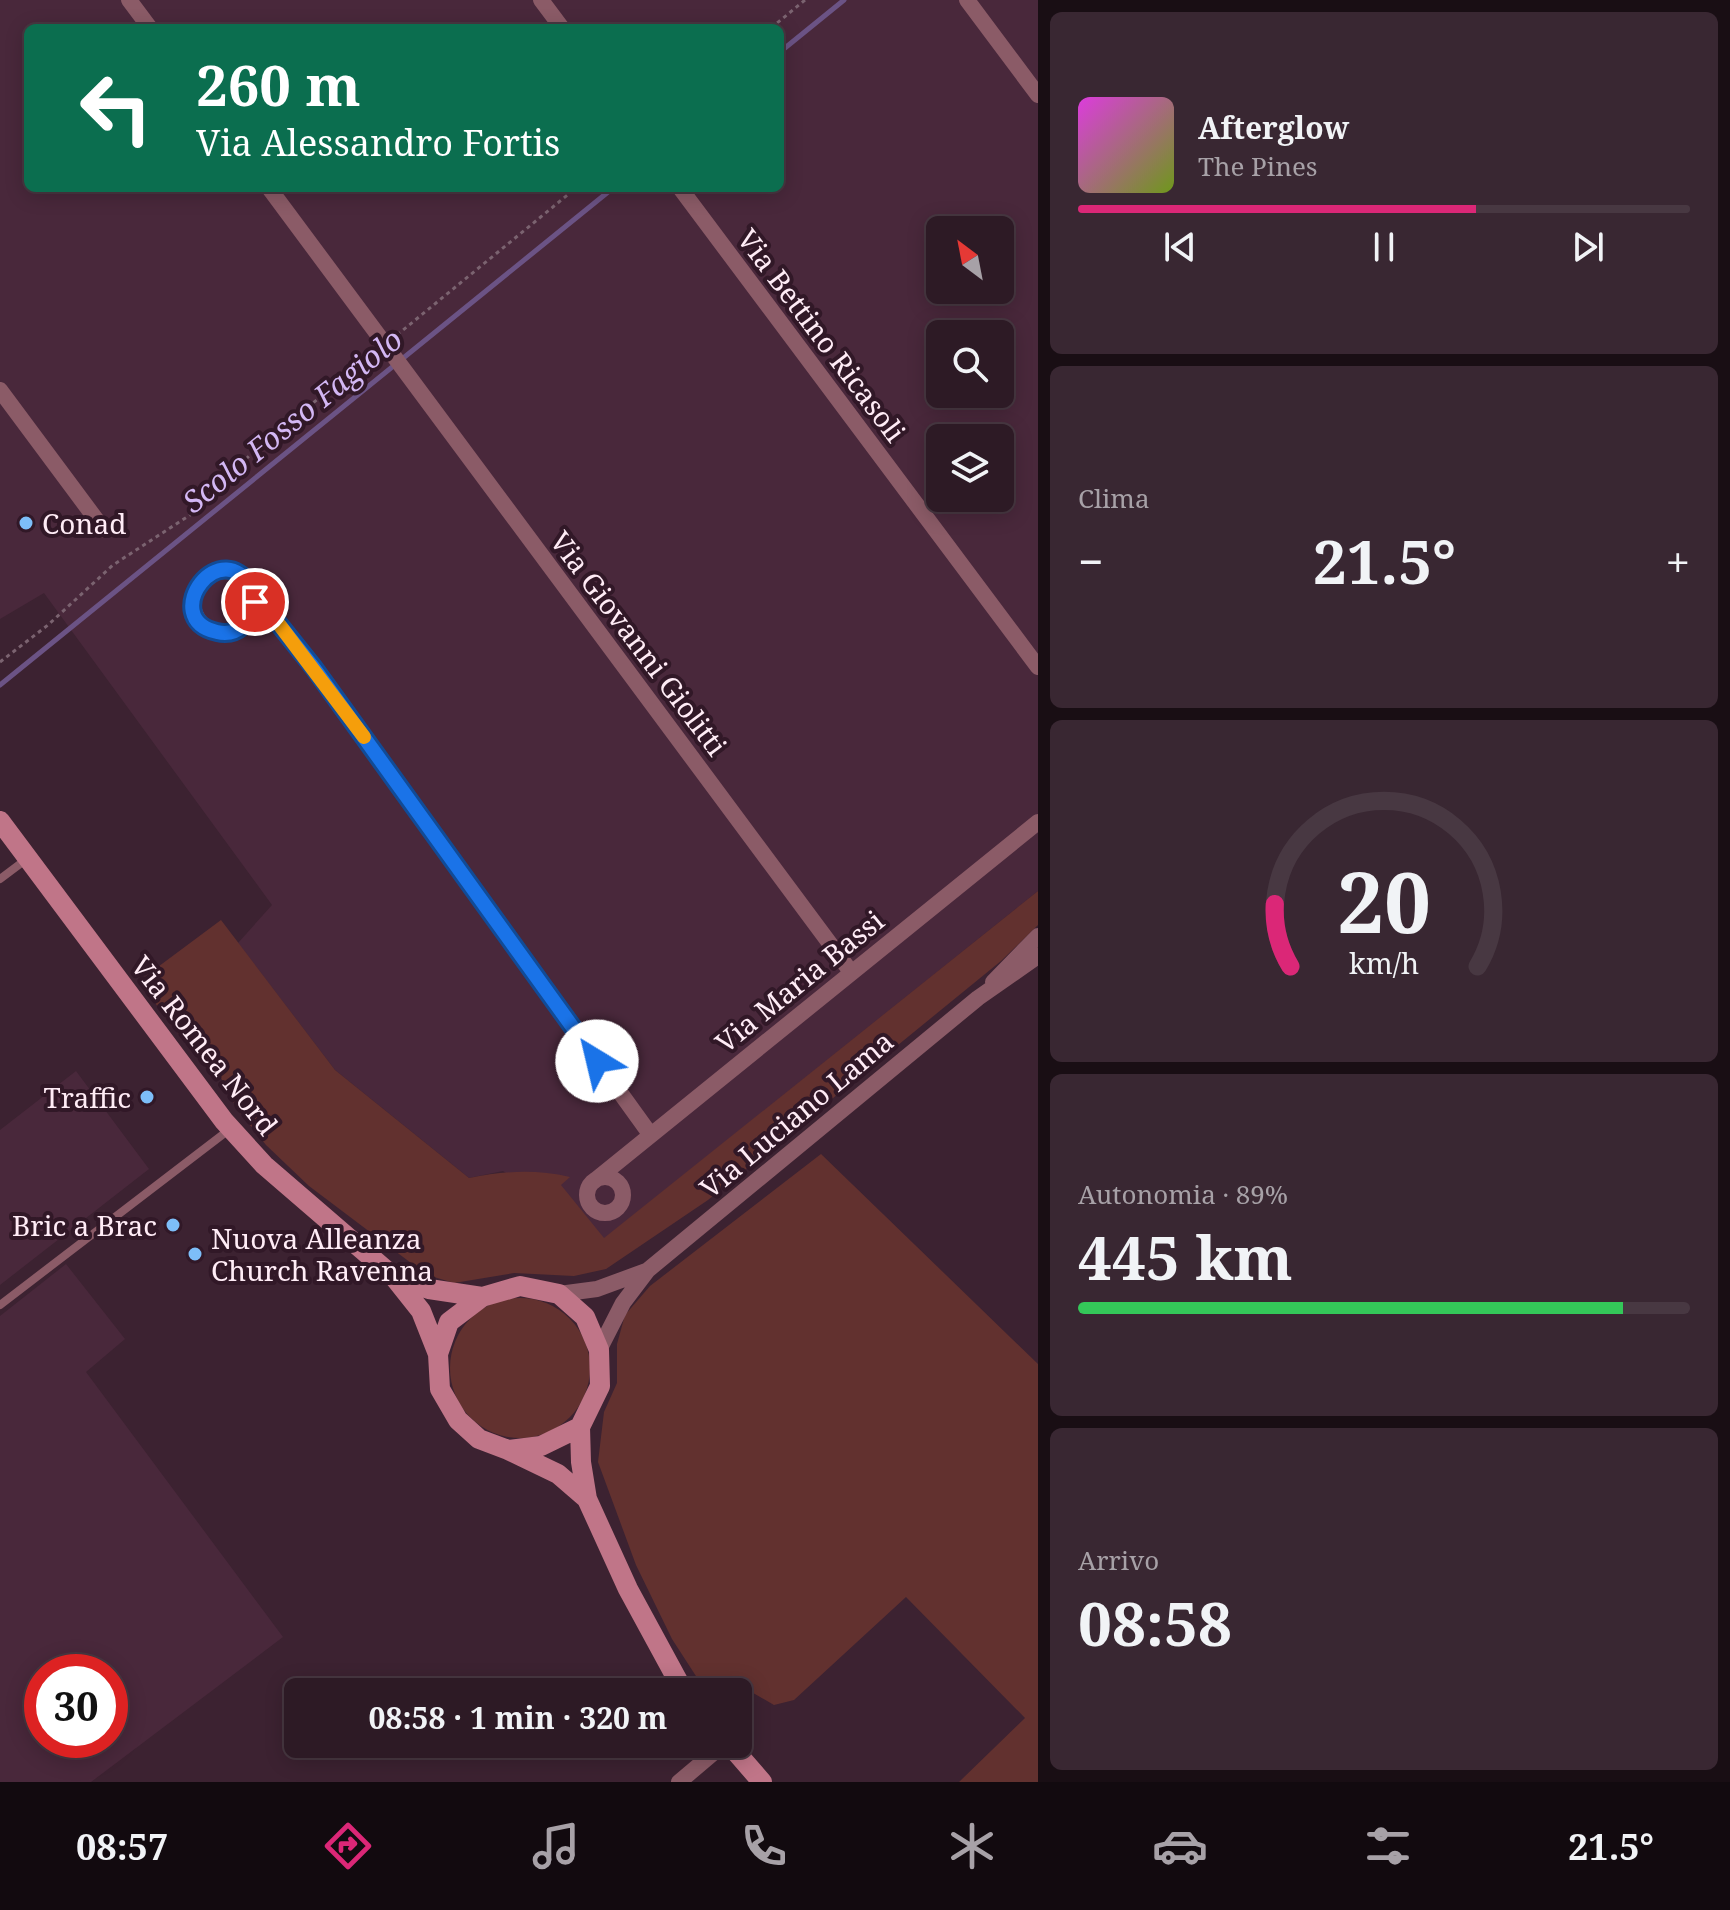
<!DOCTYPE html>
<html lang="it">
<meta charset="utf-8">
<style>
:root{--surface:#2d1a25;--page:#392732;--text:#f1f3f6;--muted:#a7a1a7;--line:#483842;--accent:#db2777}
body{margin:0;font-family:"Noto Serif",serif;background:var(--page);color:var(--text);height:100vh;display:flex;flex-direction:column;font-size:30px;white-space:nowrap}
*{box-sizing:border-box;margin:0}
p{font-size:26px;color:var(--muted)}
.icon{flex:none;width:44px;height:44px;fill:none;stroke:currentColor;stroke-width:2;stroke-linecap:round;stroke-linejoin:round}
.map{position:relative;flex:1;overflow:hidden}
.side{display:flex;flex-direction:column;gap:12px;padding:12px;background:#190e14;width:692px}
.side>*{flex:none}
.hud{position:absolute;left:24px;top:24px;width:760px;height:168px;border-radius:12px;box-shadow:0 4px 20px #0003,0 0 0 2px var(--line);background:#0b6e4f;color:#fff;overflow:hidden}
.needle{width:52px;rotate:328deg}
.buttons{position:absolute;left:926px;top:216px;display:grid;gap:16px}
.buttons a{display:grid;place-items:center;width:88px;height:88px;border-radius:12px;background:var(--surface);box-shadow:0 4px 20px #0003,0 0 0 2px var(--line);font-size:40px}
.speed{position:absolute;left:24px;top:1654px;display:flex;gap:16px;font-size:40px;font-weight:700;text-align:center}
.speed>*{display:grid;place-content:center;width:104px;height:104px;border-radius:50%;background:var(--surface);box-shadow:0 4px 20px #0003,0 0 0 2px var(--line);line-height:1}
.speed .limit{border:12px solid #d22;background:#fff;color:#111}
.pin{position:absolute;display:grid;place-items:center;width:68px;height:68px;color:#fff;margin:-34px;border:4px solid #fff;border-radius:50%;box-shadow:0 2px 8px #0007}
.me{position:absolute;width:88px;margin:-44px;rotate:324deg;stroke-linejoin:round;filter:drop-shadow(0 0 6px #0008)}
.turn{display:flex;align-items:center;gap:28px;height:168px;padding:0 40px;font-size:36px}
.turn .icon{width:104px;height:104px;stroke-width:2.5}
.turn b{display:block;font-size:56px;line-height:68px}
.big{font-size:60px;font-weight:700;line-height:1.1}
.side .card{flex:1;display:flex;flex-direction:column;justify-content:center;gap:12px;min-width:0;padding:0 28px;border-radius:12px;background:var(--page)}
.side .dial{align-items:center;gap:0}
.dial svg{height:208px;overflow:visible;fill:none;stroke:var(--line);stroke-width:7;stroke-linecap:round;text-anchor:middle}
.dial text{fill:var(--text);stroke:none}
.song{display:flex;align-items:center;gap:24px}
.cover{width:96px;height:96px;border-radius:12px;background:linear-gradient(135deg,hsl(300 70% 55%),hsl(80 70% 35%))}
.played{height:8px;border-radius:4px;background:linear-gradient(90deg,var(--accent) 65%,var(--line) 65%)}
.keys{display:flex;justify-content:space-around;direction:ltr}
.heat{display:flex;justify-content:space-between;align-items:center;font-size:44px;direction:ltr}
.charge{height:12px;border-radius:6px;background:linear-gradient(90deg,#34c759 89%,var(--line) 0)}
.trip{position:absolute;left:284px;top:1678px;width:468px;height:80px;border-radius:12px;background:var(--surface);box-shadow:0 4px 20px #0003,0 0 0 2px var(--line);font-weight:700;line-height:80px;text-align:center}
.tab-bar{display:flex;height:128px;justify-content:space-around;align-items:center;background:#120a0f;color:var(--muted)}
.tab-bar .icon{width:56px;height:56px}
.tab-bar .on{color:var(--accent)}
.tab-bar b{font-size:36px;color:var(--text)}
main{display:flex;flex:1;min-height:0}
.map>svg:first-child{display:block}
</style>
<main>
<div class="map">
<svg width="1038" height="1782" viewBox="0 0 1038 1782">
<rect width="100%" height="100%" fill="#3c2231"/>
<path fill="#49283b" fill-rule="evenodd" d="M0,0H1038V891L604,1239L503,1171L469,1178L335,1070L238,943L272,905L44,593L0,619ZM28,28H780V188H28ZM940,230H1000V290H940ZM940,334H1000V394H940ZM940,438H1000V498H940Z
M76,1071L149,1169L0,1285V1130Z
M66,1264L125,1339L86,1372L283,1637L91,1782H0V1316ZM42,1672H110V1740H42Z"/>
<path fill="#62312f" d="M1038,891V925L1001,961L708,1200L606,1269L574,1276L514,1273L454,1283L434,1277L411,1263L309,1186L266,1145L237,1109L220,1076L204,1063L175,1030L139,981L221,920L335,1070L469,1178C504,1171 535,1169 570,1177L561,1185L604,1238Z
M821,1154L1038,1364V1782H959L1025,1718L906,1597L794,1700L774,1705L748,1690H705L672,1639L636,1565L598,1462L604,1412L617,1383V1344L625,1315L650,1286Z
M450 1368a70 70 0 1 1 140 0a70 70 0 1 1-140 0Z"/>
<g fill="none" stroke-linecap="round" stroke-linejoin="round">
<path stroke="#6b5385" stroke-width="5" d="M780,52L844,0
M0,685L613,188"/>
<path stroke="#7b6370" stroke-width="3" stroke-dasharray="4 4" stroke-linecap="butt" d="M771,28L805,0
M397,335L576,188
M0,662L48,625L113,565L190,515L255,450L372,355"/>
<path stroke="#8b5b67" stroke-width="8" d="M0,879L28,858
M0,1305L230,1129"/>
<path stroke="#8b5b67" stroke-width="16" d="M129,0L150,28
M541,0L562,28
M967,0L1038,95
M269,188L851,972
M680,188L1038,667
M0,390L104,530
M193 602a31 31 0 1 1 62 0a31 31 0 1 1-62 0Z
M254,593L314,668L650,1134
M993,982L1038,936
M587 1195a18 18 0 1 1 36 0a18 18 0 1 1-36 0Z
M593,1182L1038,822
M559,1294L597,1289L646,1271
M599,1350L623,1303L648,1270L978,998L1038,956
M679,1782L724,1744"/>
<path stroke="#c07588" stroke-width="20" d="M0,821L224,1121L264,1165L394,1277L421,1311L438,1354
M394,1277L429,1289L482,1297
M520,1286L559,1294L585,1317L599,1350L600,1386L580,1427L541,1446L508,1450L479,1439L458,1420L440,1389L438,1354L449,1322L482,1297Z
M580,1427L581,1462L587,1499L628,1589L684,1692
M508,1450L558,1474L587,1499
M729,1744L762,1782"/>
</g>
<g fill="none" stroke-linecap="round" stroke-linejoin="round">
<g stroke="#114b97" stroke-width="20">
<path id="route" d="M255,602C252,621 238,637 217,632C156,619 223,527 254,593L314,668L597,1061"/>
</g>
<use href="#route" stroke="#1a73e8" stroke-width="14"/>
<path stroke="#f59e0b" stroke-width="14" d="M272,615L364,737"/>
</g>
<g fill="#7dbef9" stroke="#311827" stroke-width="3">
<circle cx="26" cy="523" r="8"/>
<circle cx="147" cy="1097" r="8"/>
<circle cx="173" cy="1225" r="8"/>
<circle cx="195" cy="1254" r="8"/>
</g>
<g text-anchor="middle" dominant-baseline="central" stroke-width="8" stroke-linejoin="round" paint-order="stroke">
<g font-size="28" fill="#ffecf6" stroke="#311827">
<text transform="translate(822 335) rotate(53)">Via Bettino Ricasoli</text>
<text transform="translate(639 643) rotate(53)">Via Giovanni Giolitti</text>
<text transform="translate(799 981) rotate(-39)">Via Maria Bassi</text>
<text transform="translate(205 1045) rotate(52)">Via Romea Nord</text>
<text transform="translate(796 1114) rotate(-40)">Via Luciano Lama</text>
</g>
<g font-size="28" fill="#ffecf6" stroke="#311827" text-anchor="start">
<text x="42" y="523">Conad</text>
<text x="131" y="1097" text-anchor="end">Traffic</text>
<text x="157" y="1225" text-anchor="end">Bric a Brac</text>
<text x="211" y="1238">Nuova Alleanza<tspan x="211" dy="32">Church Ravenna</tspan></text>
</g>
<g font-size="30" font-style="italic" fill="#d3b7f4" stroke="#311827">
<text transform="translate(292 420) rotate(-39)">Scolo Fosso Fagiolo</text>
</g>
</g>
</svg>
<div class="buttons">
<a><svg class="needle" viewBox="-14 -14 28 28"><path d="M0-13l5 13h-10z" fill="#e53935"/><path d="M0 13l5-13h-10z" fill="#a7a1a7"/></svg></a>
<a><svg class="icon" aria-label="search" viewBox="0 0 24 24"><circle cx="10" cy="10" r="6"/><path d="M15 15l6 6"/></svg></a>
<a><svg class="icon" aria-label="layers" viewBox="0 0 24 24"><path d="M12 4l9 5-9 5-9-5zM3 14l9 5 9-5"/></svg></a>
</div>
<div class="speed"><div class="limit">30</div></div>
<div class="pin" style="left:255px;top:602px;background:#d93025"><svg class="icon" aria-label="arrive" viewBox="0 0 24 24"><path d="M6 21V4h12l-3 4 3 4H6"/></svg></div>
<svg class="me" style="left:597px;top:1061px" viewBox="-20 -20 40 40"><circle r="19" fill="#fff"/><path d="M0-13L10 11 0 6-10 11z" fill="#1a73e8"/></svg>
<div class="trip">08:58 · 1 min · 320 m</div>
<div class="hud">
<div class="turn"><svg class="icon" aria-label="left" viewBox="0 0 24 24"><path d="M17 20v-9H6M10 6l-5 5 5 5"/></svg><div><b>260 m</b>Via Alessandro Fortis</div></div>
</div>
</div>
<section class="side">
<div class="card">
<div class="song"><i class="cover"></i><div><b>Afterglow</b><p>The Pines</p></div></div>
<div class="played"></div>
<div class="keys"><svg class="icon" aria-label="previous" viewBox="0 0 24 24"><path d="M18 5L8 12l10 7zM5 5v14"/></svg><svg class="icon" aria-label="pause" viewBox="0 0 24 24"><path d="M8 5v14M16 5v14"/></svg><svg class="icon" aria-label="next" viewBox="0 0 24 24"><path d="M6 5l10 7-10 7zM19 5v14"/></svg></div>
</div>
<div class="card"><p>Clima</p>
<div class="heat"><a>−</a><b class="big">21.5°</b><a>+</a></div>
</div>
<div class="card dial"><svg viewBox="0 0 100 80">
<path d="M14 69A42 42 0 1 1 86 69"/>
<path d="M14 69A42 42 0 0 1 8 45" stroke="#db2777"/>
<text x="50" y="56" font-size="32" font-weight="700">20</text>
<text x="50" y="72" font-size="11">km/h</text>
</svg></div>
<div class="card"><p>Autonomia · 89%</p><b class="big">445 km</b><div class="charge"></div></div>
<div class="card"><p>Arrivo</p><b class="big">08:58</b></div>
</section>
</main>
<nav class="tab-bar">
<b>08:57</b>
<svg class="icon on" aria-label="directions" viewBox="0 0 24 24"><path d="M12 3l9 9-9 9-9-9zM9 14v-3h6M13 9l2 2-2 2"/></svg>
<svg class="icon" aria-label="music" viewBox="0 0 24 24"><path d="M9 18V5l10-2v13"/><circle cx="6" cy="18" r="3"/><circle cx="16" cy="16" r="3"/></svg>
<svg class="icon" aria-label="phone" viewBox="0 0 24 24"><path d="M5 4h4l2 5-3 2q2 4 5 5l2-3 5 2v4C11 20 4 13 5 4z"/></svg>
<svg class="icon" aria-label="climate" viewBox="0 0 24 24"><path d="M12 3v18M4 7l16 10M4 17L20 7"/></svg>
<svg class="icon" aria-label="car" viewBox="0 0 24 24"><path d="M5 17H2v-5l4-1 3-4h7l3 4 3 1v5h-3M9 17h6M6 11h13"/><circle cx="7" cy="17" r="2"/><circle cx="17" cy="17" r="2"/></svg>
<svg class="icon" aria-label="filters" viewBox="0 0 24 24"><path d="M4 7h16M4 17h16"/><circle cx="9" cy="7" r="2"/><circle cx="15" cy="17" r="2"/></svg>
<b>21.5°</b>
</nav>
